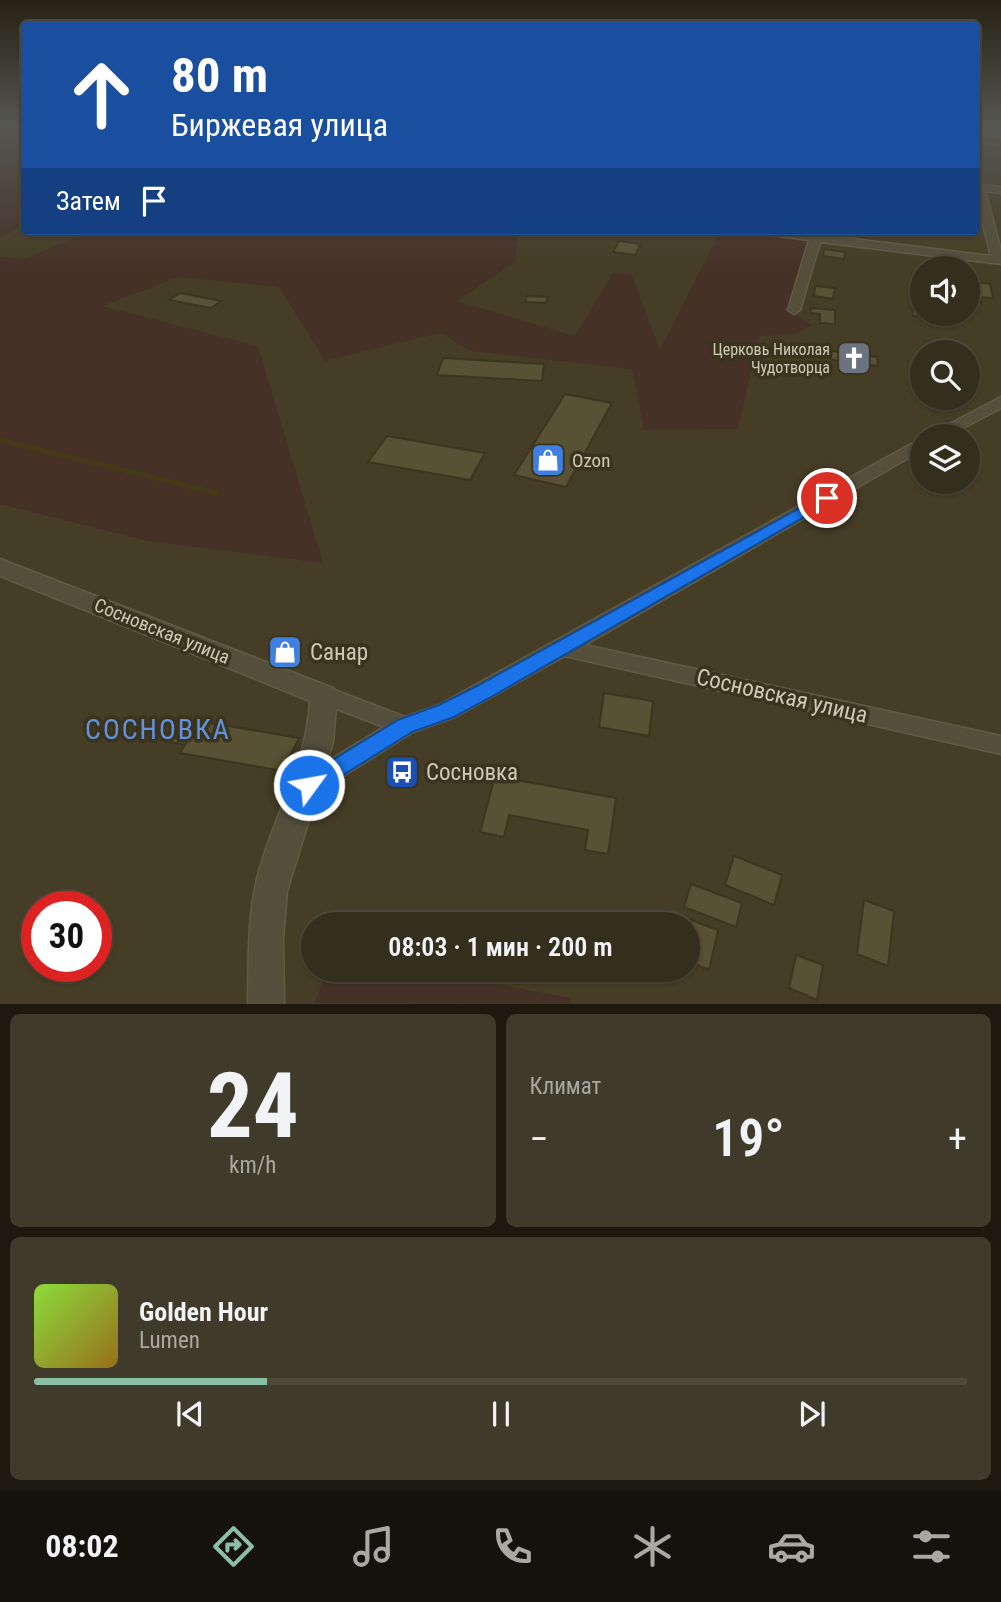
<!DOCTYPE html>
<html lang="ru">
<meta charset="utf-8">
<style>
:root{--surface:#342e1c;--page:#3f3a29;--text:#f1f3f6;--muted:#a9a8a3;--line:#4e4a3b;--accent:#8abfa5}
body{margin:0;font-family:"Roboto Condensed",sans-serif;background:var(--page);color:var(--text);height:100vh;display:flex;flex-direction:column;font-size:26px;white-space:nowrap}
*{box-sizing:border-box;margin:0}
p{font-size:23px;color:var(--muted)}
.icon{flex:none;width:38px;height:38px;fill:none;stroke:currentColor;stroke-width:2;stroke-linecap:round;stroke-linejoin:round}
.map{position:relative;height:1004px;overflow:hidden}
.sheet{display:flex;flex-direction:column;gap:10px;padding:10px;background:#1d190f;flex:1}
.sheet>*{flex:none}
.top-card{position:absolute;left:21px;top:21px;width:959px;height:214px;border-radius:7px;box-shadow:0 2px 5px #0004,0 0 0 2px var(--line);background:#1a4fa0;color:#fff;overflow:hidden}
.controls{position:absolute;left:910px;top:256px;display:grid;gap:14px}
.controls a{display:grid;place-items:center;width:70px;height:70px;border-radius:50%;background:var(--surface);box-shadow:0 2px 5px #0004,0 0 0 2px var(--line);font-size:35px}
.speed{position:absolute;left:21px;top:891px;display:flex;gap:14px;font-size:35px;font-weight:700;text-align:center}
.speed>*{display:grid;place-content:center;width:91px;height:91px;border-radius:50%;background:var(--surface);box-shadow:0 2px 5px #0004,0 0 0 2px var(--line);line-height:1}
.speed .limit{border:10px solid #d22;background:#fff;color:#111}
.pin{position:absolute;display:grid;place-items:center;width:60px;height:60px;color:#fff;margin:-30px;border:4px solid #fff;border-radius:50%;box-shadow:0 2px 7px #0007}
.me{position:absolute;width:77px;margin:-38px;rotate:58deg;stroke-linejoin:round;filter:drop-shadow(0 0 5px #0008)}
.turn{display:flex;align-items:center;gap:24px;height:147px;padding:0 35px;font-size:32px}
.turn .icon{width:91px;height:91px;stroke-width:2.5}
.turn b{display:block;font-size:49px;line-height:60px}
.then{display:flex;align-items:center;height:66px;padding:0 35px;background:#0003;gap:14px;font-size:26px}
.big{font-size:52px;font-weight:600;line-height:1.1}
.sheet .tile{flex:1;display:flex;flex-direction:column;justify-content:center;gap:10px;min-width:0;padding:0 24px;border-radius:10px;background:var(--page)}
.sheet .dial{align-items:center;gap:0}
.dial b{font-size:91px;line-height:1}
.song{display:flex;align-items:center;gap:21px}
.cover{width:84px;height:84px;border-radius:10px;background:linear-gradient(135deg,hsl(90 70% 55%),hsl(40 70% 35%))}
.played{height:7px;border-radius:4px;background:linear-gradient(90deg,var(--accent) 25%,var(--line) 25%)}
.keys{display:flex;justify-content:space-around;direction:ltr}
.heat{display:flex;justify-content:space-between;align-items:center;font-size:38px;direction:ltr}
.sheet .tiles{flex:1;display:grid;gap:10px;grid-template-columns:1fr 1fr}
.tile:last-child{grid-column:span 2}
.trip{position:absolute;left:301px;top:912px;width:399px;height:70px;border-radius:35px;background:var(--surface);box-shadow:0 2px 5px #0004,0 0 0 2px var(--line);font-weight:600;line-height:70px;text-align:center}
.menu{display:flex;height:112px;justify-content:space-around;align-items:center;background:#15120b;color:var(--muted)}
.menu .icon{width:49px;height:49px}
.menu .active{color:var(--accent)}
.menu b{font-size:32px;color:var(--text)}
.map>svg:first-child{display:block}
</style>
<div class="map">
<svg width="1001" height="1004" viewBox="0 0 1001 1004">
<rect width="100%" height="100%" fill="#453d25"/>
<path fill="#463127" d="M0,127H24V225L0,238Z
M91,231H518L515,262L457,301L575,336L613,273L632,275L660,350L718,236L704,231H805L809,245L786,309L812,325L795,334L759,336L738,429L644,430L632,369L472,351L440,333L325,361L279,287L179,277L102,306L258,346L323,563L148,541L0,504V257L24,259Z
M327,970H422L571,998L569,1004L315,1003Z"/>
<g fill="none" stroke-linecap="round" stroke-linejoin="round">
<path stroke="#453a17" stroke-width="5" d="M0,440L217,493"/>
</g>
<path fill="#595134" stroke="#3c3620" stroke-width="2" d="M976,140L1001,142V148L976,145Z
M619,241L641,244L635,255L613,252Z
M824,249L845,252L844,259L823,256Z
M912,274L922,276V313H945V318L913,316Z
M968,281L990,284L993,298L980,297L981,302L968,300Z
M815,286L835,288L833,299L814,296Z
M180,293L221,301L211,308L169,300Z
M527,296L548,297L546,303L525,302Z
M811,308L835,310V324L820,323V314L810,313Z
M832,351L877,357L878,366L833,360L825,355Z
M443,358L544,364L542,381L437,375Z
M565,394L612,403L566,487L514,475Z
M387,436L485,453L470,480L368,462Z
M282,641L298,647L289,658L272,651Z
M604,693L653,701L649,736L599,727Z
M180,718L199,721L185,745L166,741Z
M199,721L299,738L283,771L180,753Z
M495,776L616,798L608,854L585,850L588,830L509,815L504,837L480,832Z
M734,856L782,875L774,905L725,885Z
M691,884L742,903L736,927L684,907Z
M864,900L894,911L888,966L857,954Z
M680,916L718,930L709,970L688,961V924H678Z
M796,955L823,965L817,1000L789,988Z"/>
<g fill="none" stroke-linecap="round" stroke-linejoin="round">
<g stroke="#615b46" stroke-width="3">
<path id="minor" d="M976,127L1001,131V137L976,132Z
M976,184L1001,187V193L985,191L1001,251V264L820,242L800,310L794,314L788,310L809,240L760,234L755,231L809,234L808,231H818L821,235L991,256L976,197Z
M1001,397V408L948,436H927Z
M922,438V450L585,645L1001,736V754L565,656L455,717L413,732L318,792L309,795L300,792L297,785L300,778L384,727L316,701L313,695L316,689L324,686L405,717L439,705Z"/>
</g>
<g stroke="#615b46" stroke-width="3">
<path id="tertiary" d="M0,559L333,688L337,695L333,742L287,891L283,939L284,1004H248C249,961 247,917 258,875C274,815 307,763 310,701L0,576Z"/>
</g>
<use href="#minor" fill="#544e3a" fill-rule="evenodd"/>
<use href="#tertiary" fill="#544e3a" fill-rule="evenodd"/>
</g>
<linearGradient id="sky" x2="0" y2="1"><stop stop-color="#262214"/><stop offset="0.47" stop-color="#565751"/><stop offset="1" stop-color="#565751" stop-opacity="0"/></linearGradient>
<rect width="1001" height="268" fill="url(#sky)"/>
<path fill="#1a73e8" stroke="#114b97" stroke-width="2" d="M827,493L834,498L832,501L491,697L454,717L412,732L316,792L309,795L301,792L297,785L301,779L398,720L439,705L477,686Z"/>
<defs>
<g id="church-square" transform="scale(1.75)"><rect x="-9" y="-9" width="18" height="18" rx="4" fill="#6b7280" stroke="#3a341e"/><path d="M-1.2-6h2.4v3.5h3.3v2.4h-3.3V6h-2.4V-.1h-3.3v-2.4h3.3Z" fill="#fff"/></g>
<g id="shop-square" transform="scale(1.75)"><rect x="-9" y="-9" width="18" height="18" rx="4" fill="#3f7fe0" stroke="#3a341e"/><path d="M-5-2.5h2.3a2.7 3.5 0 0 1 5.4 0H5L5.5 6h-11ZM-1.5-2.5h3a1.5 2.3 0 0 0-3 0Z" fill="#fff"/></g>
<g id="bus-square" transform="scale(1.75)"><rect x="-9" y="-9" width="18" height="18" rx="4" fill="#1a4fb4" stroke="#3a341e"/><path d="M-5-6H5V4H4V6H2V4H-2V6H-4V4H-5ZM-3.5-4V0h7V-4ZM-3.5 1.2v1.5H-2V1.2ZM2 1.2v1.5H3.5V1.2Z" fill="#fff"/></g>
</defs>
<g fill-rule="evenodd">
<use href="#church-square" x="854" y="358"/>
<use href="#shop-square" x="548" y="460"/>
<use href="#shop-square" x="285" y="652"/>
<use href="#bus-square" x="402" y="772"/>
</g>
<g text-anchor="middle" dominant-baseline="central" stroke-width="7" stroke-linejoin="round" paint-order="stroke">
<g font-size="16" fill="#cec9b7" stroke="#3a341e" text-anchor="end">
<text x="830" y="349">Церковь Николая<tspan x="830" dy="18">Чудотворца</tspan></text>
</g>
<g font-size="19" fill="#cec9b7" stroke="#3a341e" text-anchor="start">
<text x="572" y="460">Ozon</text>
</g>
<g font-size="19" fill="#cec9b7" stroke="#3a341e">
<text transform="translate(162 631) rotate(22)">Сосновская улица</text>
</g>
<g font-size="23" fill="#cec9b7" stroke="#3a341e" text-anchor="start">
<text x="310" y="652">Санар</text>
<text x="426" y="772">Сосновка</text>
</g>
<g font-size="23" fill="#cec9b7" stroke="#3a341e">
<text transform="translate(782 696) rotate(13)">Сосновская улица</text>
</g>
<g font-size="28" letter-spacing="2" fill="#6291de" stroke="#3a341e">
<text x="158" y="729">СОСНОВКА</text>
</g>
</g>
</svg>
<div class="controls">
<a><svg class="icon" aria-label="sound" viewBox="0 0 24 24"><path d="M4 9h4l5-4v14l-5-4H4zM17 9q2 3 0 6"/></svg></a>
<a><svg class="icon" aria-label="search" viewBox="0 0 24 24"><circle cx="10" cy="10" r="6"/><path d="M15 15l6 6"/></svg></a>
<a><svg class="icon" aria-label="layers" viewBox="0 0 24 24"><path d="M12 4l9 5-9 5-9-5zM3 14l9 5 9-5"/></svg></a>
</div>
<div class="speed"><div class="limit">30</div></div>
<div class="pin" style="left:827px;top:498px;background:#d93025"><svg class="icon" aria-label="arrive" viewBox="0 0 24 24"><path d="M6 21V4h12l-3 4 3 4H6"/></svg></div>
<svg class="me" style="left:309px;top:785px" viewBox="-20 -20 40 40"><circle r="17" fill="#1a73e8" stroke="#fff" stroke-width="3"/><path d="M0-11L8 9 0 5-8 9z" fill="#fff"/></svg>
<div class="trip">08:03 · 1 мин · 200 m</div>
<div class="top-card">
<div class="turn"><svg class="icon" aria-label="ahead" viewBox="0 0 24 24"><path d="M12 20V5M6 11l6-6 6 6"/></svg><div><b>80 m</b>Биржевая улица</div></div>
<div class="then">Затем<svg class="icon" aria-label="arrive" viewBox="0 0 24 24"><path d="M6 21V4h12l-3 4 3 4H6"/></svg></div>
</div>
</div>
<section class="sheet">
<div class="tiles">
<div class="tile dial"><b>24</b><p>km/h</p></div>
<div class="tile"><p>Климат</p>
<div class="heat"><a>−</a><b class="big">19°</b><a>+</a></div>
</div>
<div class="tile">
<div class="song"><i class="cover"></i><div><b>Golden Hour</b><p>Lumen</p></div></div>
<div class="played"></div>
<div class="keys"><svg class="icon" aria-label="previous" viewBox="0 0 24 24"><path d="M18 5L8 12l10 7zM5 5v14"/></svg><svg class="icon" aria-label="pause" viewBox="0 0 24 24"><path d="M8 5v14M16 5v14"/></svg><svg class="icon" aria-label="next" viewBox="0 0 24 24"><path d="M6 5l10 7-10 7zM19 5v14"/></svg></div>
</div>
</div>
</section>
<nav class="menu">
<b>08:02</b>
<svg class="icon active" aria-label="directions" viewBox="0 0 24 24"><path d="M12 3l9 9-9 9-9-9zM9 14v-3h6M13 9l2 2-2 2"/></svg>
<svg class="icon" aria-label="music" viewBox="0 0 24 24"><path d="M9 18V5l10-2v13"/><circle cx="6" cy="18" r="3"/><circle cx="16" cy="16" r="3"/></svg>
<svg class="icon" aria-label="phone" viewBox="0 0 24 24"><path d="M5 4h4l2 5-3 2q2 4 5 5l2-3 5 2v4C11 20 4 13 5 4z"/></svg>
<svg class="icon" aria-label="climate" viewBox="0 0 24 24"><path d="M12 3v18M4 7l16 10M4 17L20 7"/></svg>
<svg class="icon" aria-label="car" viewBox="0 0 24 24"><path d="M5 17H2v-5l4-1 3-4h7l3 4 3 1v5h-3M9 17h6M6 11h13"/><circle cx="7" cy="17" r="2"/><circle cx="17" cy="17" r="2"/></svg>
<svg class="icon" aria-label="filters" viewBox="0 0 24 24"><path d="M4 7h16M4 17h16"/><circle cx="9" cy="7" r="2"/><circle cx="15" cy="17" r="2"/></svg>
</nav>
